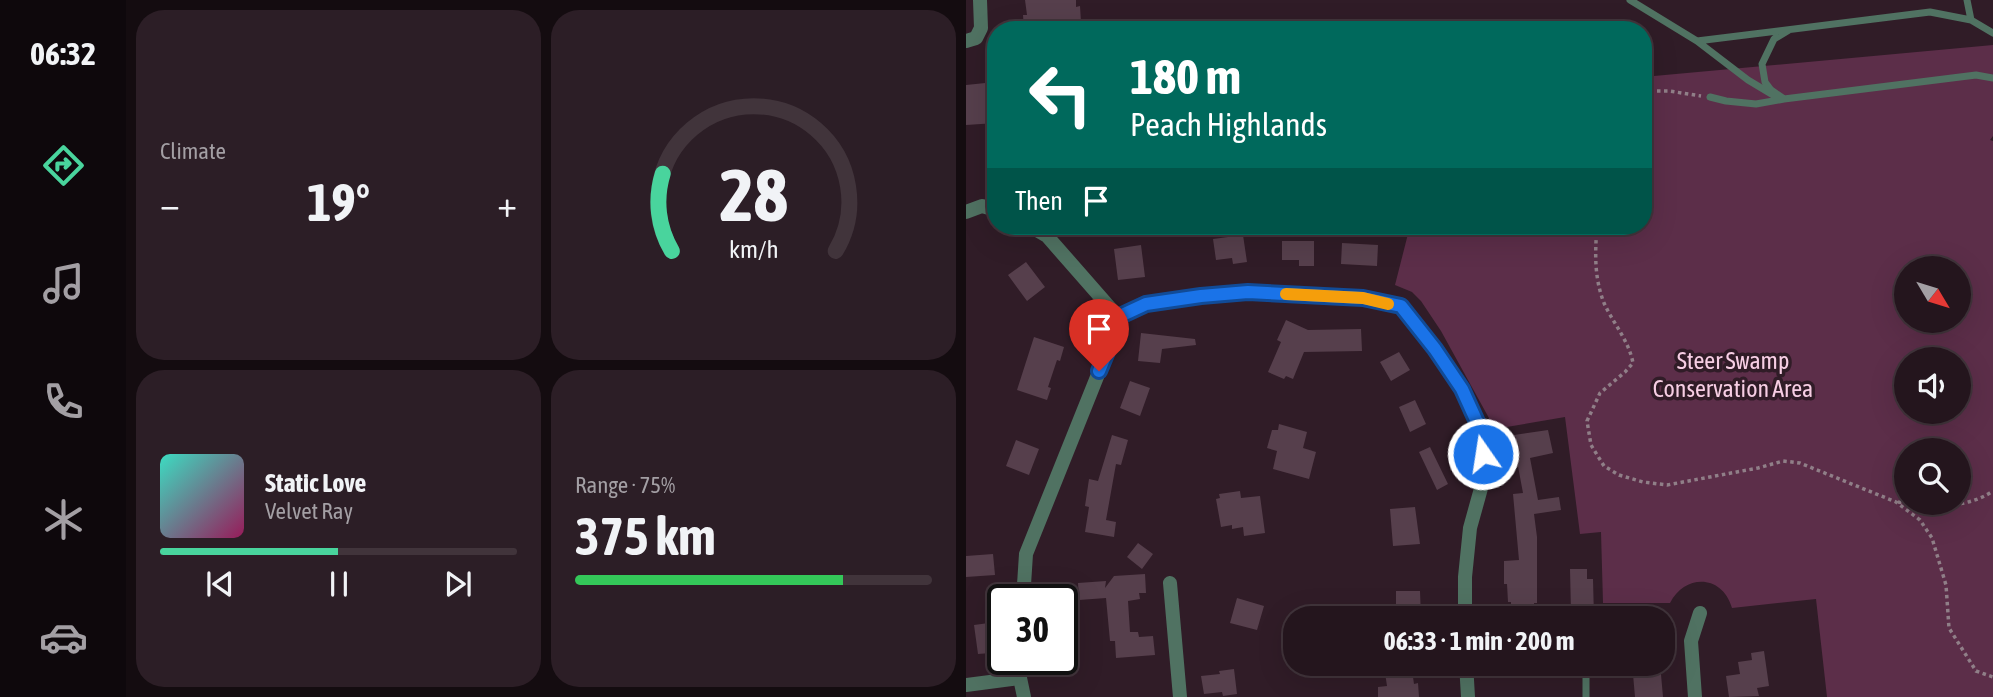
<!DOCTYPE html>
<meta charset="utf-8">
<style>
:root{--surface:#24151d;--page:#2c1e26;--text:#f1f3f6;--muted:#a39fa4;--line:#41343b;--accent:#49d49d}
body{margin:0;font-family:"Asap Condensed",sans-serif;background:var(--page);color:var(--text);height:100vh;display:flex;flex-direction:column;font-size:26px;white-space:nowrap}
*{box-sizing:border-box;margin:0}
p{font-size:23px;color:var(--muted)}
.icon{flex:none;width:38px;height:38px;fill:none;stroke:currentColor;stroke-width:2;stroke-linecap:round;stroke-linejoin:round}
.map{position:relative;flex:1;overflow:hidden}
.panel{display:flex;flex-direction:column;gap:10px;padding:10px;background:#140c10;width:840px}
.panel>*{flex:none}
.top-card{position:absolute;left:21px;top:21px;width:665px;height:214px;border-radius:28px;box-shadow:0 7px 28px #0002,0 0 0 2px var(--line);background:#00695c;color:#fff;overflow:hidden}
.needle{width:46px;rotate:128deg}
.tools{position:absolute;left:928px;top:256px;display:grid;gap:14px}
.tools a{display:grid;place-items:center;width:77px;height:77px;border-radius:50%;background:var(--surface);box-shadow:0 7px 28px #0002,0 0 0 2px var(--line);font-size:35px}
.speed{position:absolute;left:21px;top:584px;display:flex;gap:14px;font-size:35px;font-weight:700;text-align:center}
.speed>*{display:grid;place-content:center;width:91px;height:91px;border-radius:50%;background:var(--surface);box-shadow:0 7px 28px #0002,0 0 0 2px var(--line);line-height:1}
.speed .limit{border:4px solid #111;border-radius:10px;background:#fff;color:#111}
.pin{position:absolute;display:grid;place-items:center;width:60px;height:60px;color:#fff;margin:-72px -30px;border-radius:50% 50% 50% 0;rotate:-45deg;box-shadow:0 0 7px #0007}
.pin .icon{rotate:45deg}
.me{position:absolute;width:77px;margin:-38px;rotate:347deg;stroke-linejoin:round;filter:drop-shadow(0 0 5px #0008)}
.turn{display:flex;align-items:center;gap:24px;height:147px;padding:0 28px;font-size:32px}
.turn .icon{width:91px;height:91px;stroke-width:2.5}
.turn b{display:block;font-size:49px;line-height:60px}
.then{display:flex;align-items:center;height:66px;padding:0 28px;background:#0003;gap:14px;font-size:26px}
.big{font-size:52px;font-weight:700;line-height:1.1}
.panel .tile{flex:1;display:flex;flex-direction:column;justify-content:center;gap:10px;min-width:0;padding:0 24px;border-radius:28px;background:var(--page)}
.panel .dial{align-items:center;gap:0}
.dial svg{height:182px;overflow:visible;fill:none;stroke:var(--line);stroke-width:7;stroke-linecap:round;text-anchor:middle}
.dial text{fill:var(--text);stroke:none}
.song{display:flex;align-items:center;gap:21px}
.cover{width:84px;height:84px;border-radius:10px;background:linear-gradient(135deg,hsl(170 70% 55%),hsl(330 70% 35%))}
.played{height:7px;border-radius:4px;background:linear-gradient(90deg,var(--accent) 50%,var(--line) 50%)}
.keys{display:flex;justify-content:space-around;direction:ltr}
.heat{display:flex;justify-content:space-between;align-items:center;font-size:38px;direction:ltr}
.charge{height:10px;border-radius:5px;background:linear-gradient(90deg,#34c759 75%,var(--line) 0)}
.panel .tiles{flex:1;display:grid;gap:10px;grid-template-columns:repeat(2,1fr)}
.trip{position:absolute;left:317px;top:606px;width:392px;height:70px;border-radius:28px;background:var(--surface);box-shadow:0 7px 28px #0002,0 0 0 2px var(--line);font-weight:700;line-height:70px;text-align:center}
main{display:flex;flex:1;min-height:0}
.tab-bar{display:flex;flex-direction:column;width:126px;justify-content:space-around;align-items:center;background:#0e080c;color:var(--muted)}
.tab-bar .icon{width:49px;height:49px}
.tab-bar .current{color:var(--accent)}
.tab-bar b{font-size:32px;color:var(--text)}
.map>svg:first-child{display:block}
</style>
<main>
<nav class="tab-bar">
<b>06:32</b>
<svg class="icon current" aria-label="directions" viewBox="0 0 24 24"><path d="M12 3l9 9-9 9-9-9zM9 14v-3h6M13 9l2 2-2 2"/></svg>
<svg class="icon" aria-label="music" viewBox="0 0 24 24"><path d="M9 18V5l10-2v13"/><circle cx="6" cy="18" r="3"/><circle cx="16" cy="16" r="3"/></svg>
<svg class="icon" aria-label="phone" viewBox="0 0 24 24"><path d="M5 4h4l2 5-3 2q2 4 5 5l2-3 5 2v4C11 20 4 13 5 4z"/></svg>
<svg class="icon" aria-label="climate" viewBox="0 0 24 24"><path d="M12 3v18M4 7l16 10M4 17L20 7"/></svg>
<svg class="icon" aria-label="car" viewBox="0 0 24 24"><path d="M5 17H2v-5l4-1 3-4h7l3 4 3 1v5h-3M9 17h6M6 11h13"/><circle cx="7" cy="17" r="2"/><circle cx="17" cy="17" r="2"/></svg>
</nav>
<section class="panel">
<div class="tiles">
<div class="tile"><p>Climate</p>
<div class="heat"><a>−</a><b class="big">19°</b><a>+</a></div>
</div>
<div class="tile dial"><svg viewBox="0 0 100 80">
<path d="M14 69A42 42 0 1 1 86 69"/>
<path d="M14 69A42 42 0 0 1 10 35" stroke="#49d49d"/>
<text x="50" y="56" font-size="32" font-weight="700">28</text>
<text x="50" y="72" font-size="11">km/h</text>
</svg></div>
<div class="tile">
<div class="song"><i class="cover"></i><div><b>Static Love</b><p>Velvet Ray</p></div></div>
<div class="played"></div>
<div class="keys"><svg class="icon" aria-label="previous" viewBox="0 0 24 24"><path d="M18 5L8 12l10 7zM5 5v14"/></svg><svg class="icon" aria-label="pause" viewBox="0 0 24 24"><path d="M8 5v14M16 5v14"/></svg><svg class="icon" aria-label="next" viewBox="0 0 24 24"><path d="M6 5l10 7-10 7zM19 5v14"/></svg></div>
</div>
<div class="tile"><p>Range · 75%</p><b class="big">375 km</b><div class="charge"></div></div>
</div>
</section>
<div class="map">
<svg width="1027" height="697" viewBox="0 0 1027 697">
<rect width="100%" height="100%" fill="#301c27"/>
<path fill="#5c2e49" fill-rule="evenodd" d="M1027,45V136L1024,140L1027,141V697H861L850,599L766,608C756,574 719,574 704,603H637L635,532L614,534L599,417L529,429L475,331L455,301L446,292L429,285L444,226H677V77ZM940,268H992V320H940ZM940,359H992V411H940ZM940,450H992V502H940Z"/>
<path fill="#563f4c" d="M59,0H110V7L114,6L115,22L88,25V28L58,30L57,15H61Z
M29,82L30,123L0,125V85Z
M277,235L281,262L267,264L266,258L250,260L247,239Z
M316,241H348V266H333V260H316Z
M376,243L412,245L411,266L375,264Z
M175,245L179,277L152,280L148,249Z
M60,262L79,287L61,301L42,275Z
M320,320L342,330L395,329L396,351L338,352L327,379L320,376L318,379L302,372L315,342L311,340Z
M175,333L229,339L230,345L196,349L194,363L172,361Z
M68,337L98,347L94,361L91,360L82,387L85,388L81,400L51,390Z
M433,352L444,370L425,381L414,362Z
M164,381L184,388L174,416L154,408Z
M449,400L460,424L444,432L433,407Z
M313,424L341,432L337,448L350,452L343,479L307,469L311,451L301,448L306,430H312Z
M582,430L587,453L564,458L572,500L593,497L595,510L568,514L571,537V603H568V618H545V602H542L541,584H538V561L553,560L547,494L557,493L551,461L547,462L541,436Z
M146,435L162,440L155,465L150,464L140,520L150,522L148,537L119,532L123,507L119,506L123,479L132,481Z
M50,440L73,449L63,475L40,466Z
M464,447L482,484L471,490L453,452Z
M274,491L275,498L294,496L299,533L278,536L277,527L266,529V525L255,527L250,499L254,498L253,494Z
M449,507L454,544L427,546L424,509Z
M172,543L187,554L176,569L161,557Z
M27,554L29,575L0,577V556Z
M604,569H621V579H627L628,618H611V612L605,613Z
M179,574L180,593H173L174,599L162,601L164,632H172L173,637L187,636L189,655L150,658L149,641H144L140,598L113,600L112,583L140,581L139,588L148,576Z
M430,591H454L455,618H430Z
M271,598L298,606L291,630L264,623Z
M30,622L33,639L35,638L37,652L12,654L8,625Z
M798,651L803,686L791,688L793,696L763,697L760,676L774,674L772,662L786,660L785,653Z
M445,663L448,684L452,683L453,697H412V687L421,686L418,666Z
M666,663H694L697,697H669Z
M268,669L271,694L257,696L256,692L238,694L235,676L254,674L253,671Z"/>
<g fill="none" stroke-linecap="round" stroke-linejoin="round">
<path stroke="#907f88" stroke-width="3.5" stroke-dasharray="3.5 3.5" stroke-linecap="butt" d="M677,91H703L735,96
M631,226C629,253 628,277 638,303C647,323 663,341 667,363L659,372L634,393L621,421L625,445L638,466L653,475L677,482L701,485L792,468L817,461L834,463L930,502L954,520L966,538L980,585L983,628L1010,671L1027,677
M932,502C964,506 999,510 1027,491"/>
<path stroke="#507262" stroke-width="7" d="M664,0L731,41L964,12L1005,20L1027,33
M1001,0L1005,20
M823,30L808,39L796,64L799,82L805,90L818,99L1010,75L1027,78
M731,41L782,80L807,95
M744,97L760,101L790,104L818,99
M620,663V697"/>
<path stroke="#507262" stroke-width="14" d="M0,41L10,38L15,28L14,0
M0,212L16,206L30,210
M152,317L180,304L235,296L282,292L397,298L435,306L469,349L496,389L516,433L519,474L504,528L499,577V618
M204,583L214,697
M57,600L60,554L143,347L152,317L81,236L64,226
M500,663L502,697
M54,678V660
M0,685L54,678L58,697
M729,697L725,641L734,613"/>
</g>
<g fill="none" stroke-linecap="round" stroke-linejoin="round">
<g stroke="#114b97" stroke-width="18">
<path id="route" d="M133,371L143,347L152,317L180,304L235,296L282,292L397,298L435,306L469,349L496,389L516,433L517,454"/>
</g>
<use href="#route" stroke="#1a73e8" stroke-width="12"/>
<path stroke="#f59e0b" stroke-width="12" d="M320,294L397,298L422,304"/>
</g>
<g text-anchor="middle" dominant-baseline="central" stroke-width="7" stroke-linejoin="round" paint-order="stroke">
<g font-size="24" fill="#f7cee4" stroke="#301c27">
<text x="767" y="360">Steer Swamp<tspan x="767" dy="28">Conservation Area</tspan></text>
</g>
</g>
</svg>
<div class="tools">
<a><svg class="needle" viewBox="-14 -14 28 28"><path d="M0-13l5 13h-10z" fill="#e53935"/><path d="M0 13l5-13h-10z" fill="#a39fa4"/></svg></a>
<a><svg class="icon" aria-label="sound" viewBox="0 0 24 24"><path d="M4 9h4l5-4v14l-5-4H4zM17 9q2 3 0 6"/></svg></a>
<a><svg class="icon" aria-label="search" viewBox="0 0 24 24"><circle cx="10" cy="10" r="6"/><path d="M15 15l6 6"/></svg></a>
</div>
<div class="speed"><div class="limit">30</div></div>
<div class="pin" style="left:133px;top:371px;background:#d93025"><svg class="icon" aria-label="arrive" viewBox="0 0 24 24"><path d="M6 21V4h12l-3 4 3 4H6"/></svg></div>
<svg class="me" style="left:517px;top:454px" viewBox="-20 -20 40 40"><circle r="17" fill="#1a73e8" stroke="#fff" stroke-width="3"/><path d="M0-11L8 9 0 5-8 9z" fill="#fff"/></svg>
<div class="trip">06:33 · 1 min · 200 m</div>
<div class="top-card">
<div class="turn"><svg class="icon" aria-label="left" viewBox="0 0 24 24"><path d="M17 20v-9H6M10 6l-5 5 5 5"/></svg><div><b>180 m</b>Peach Highlands</div></div>
<div class="then">Then<svg class="icon" aria-label="arrive" viewBox="0 0 24 24"><path d="M6 21V4h12l-3 4 3 4H6"/></svg></div>
</div>
</div>
</main>
